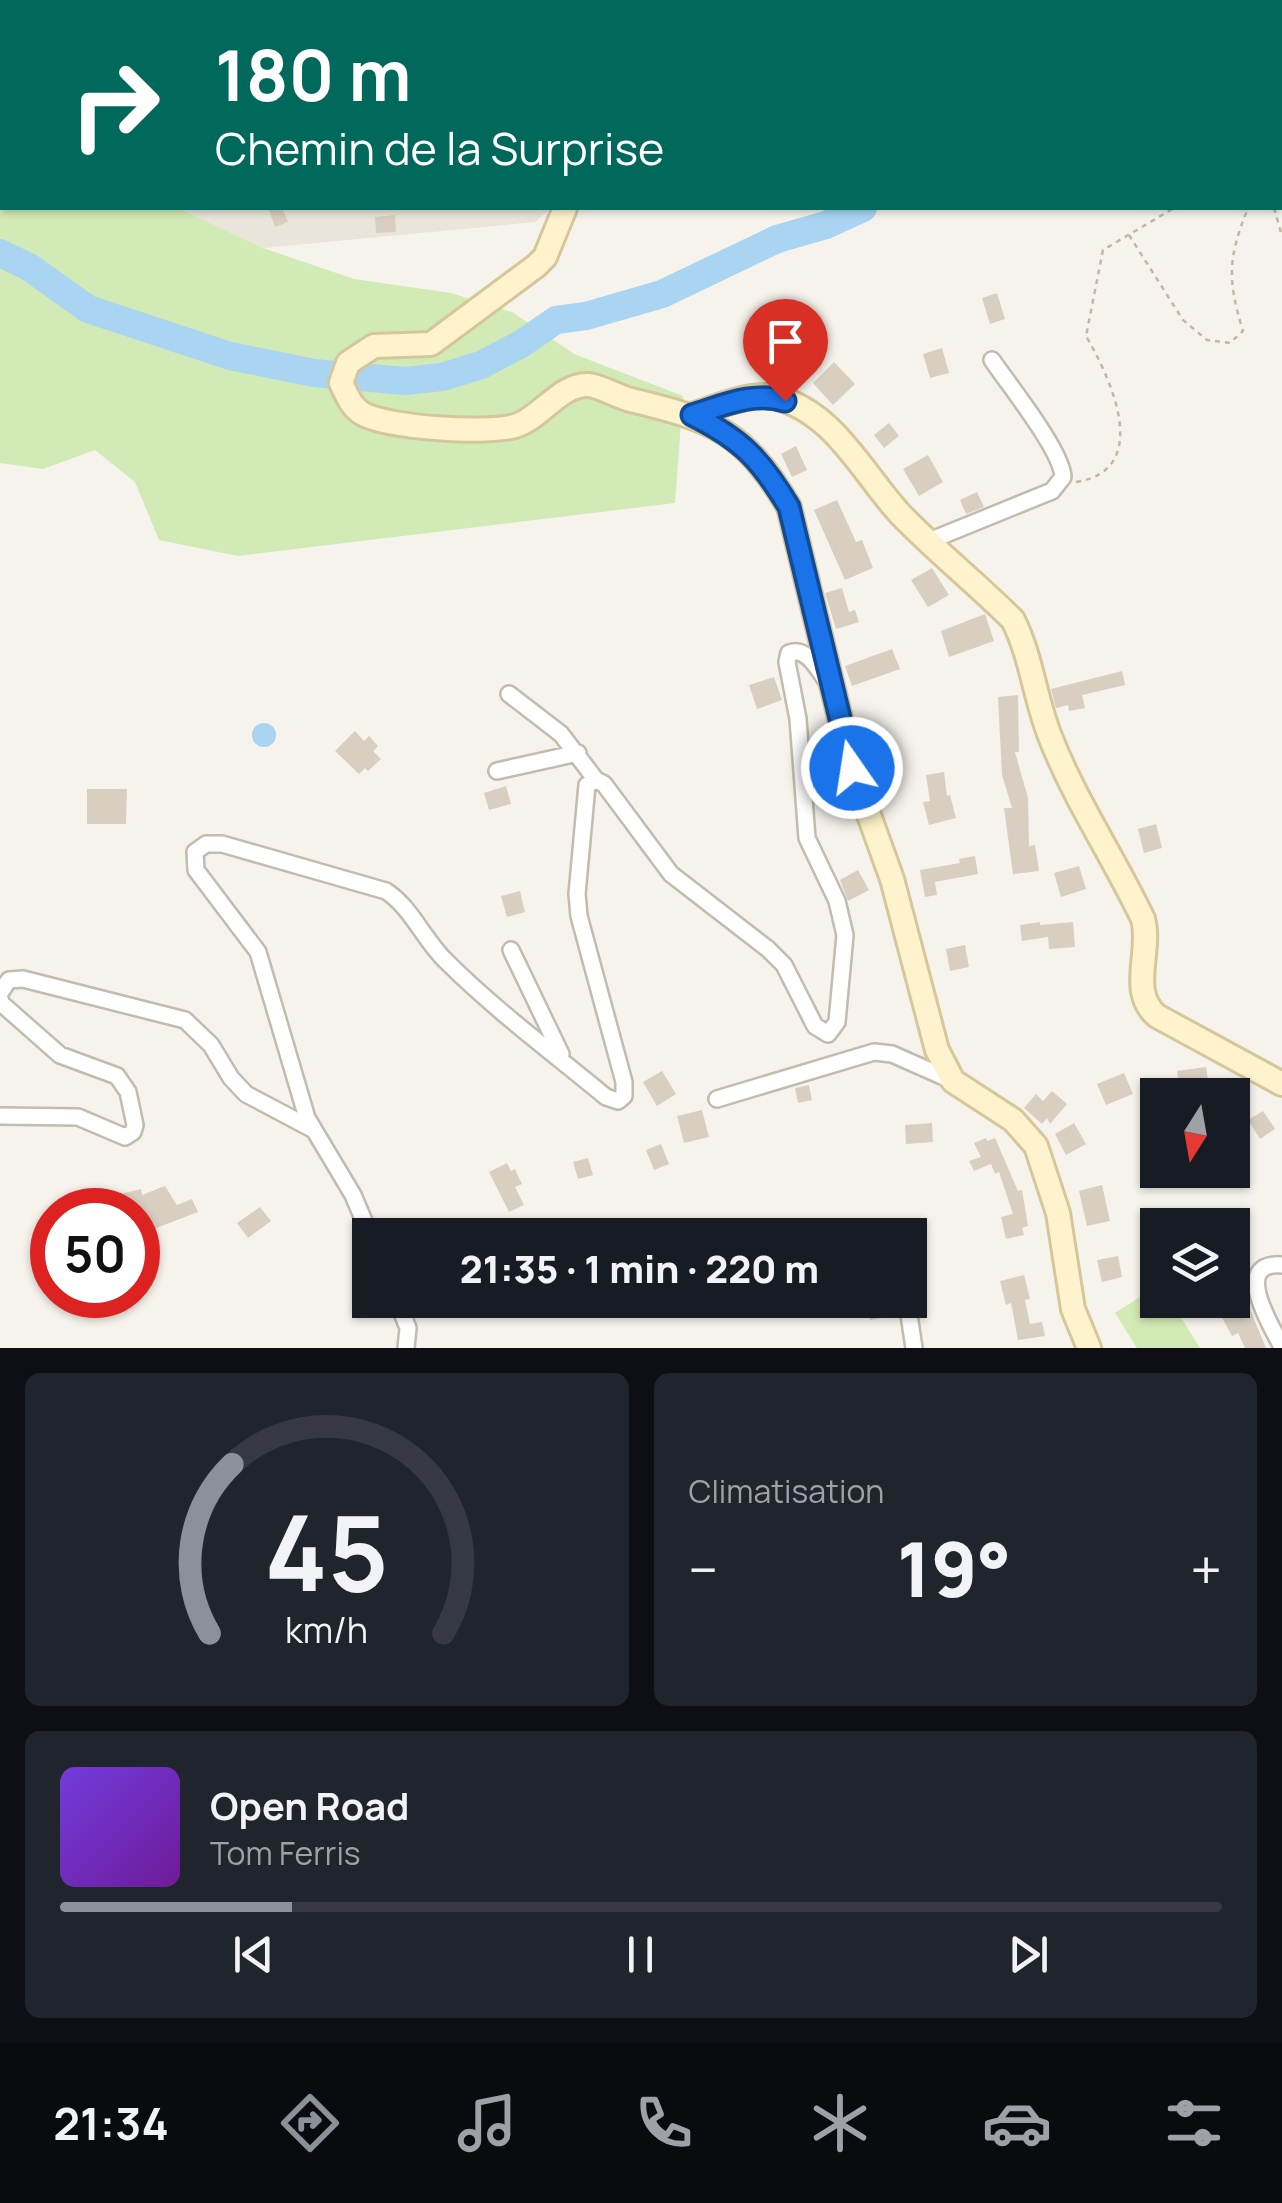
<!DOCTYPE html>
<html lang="fr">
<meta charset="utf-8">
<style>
:root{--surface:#171b24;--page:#20242c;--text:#f1f3f6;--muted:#9ea1a6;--line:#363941;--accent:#8c9099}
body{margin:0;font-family:Manrope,sans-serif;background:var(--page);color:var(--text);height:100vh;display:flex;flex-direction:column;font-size:38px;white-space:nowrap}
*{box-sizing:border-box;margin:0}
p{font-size:32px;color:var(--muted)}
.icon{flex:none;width:55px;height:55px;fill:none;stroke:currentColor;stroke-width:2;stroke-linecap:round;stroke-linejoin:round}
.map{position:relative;height:1348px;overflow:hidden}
.details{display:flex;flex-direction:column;gap:25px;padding:25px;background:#0d0f14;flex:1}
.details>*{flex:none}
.guide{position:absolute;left:0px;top:0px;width:1282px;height:210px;box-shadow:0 2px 8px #0004;background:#00695c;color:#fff;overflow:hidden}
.needle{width:65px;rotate:191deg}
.controls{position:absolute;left:1140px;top:1078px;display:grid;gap:20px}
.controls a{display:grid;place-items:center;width:110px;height:110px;border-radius:0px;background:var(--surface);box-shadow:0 2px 8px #0004;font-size:50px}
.speed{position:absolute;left:30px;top:1188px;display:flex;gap:20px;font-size:50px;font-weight:700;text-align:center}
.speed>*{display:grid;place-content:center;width:130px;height:130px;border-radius:50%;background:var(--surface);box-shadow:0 2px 8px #0004;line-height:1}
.speed .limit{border:15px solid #d22;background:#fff;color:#111}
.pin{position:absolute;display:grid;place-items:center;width:85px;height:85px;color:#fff;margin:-102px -42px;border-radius:50% 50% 50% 0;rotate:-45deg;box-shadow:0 0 10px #0007}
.pin .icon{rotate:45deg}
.me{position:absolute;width:110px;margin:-55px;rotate:347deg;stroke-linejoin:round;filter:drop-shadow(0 0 8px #0008)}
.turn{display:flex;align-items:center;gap:35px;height:210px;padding:0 50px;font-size:45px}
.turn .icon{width:130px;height:130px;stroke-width:2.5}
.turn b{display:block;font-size:70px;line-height:85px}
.big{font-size:75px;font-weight:800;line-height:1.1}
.details .card{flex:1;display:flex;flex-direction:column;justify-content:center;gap:15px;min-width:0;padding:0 35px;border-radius:15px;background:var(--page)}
.details .dial{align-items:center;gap:0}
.dial svg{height:260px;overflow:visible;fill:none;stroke:var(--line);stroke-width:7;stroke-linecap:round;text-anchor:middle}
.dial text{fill:var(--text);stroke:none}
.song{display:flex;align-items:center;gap:30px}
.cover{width:120px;height:120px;border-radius:15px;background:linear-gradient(135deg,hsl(260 70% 55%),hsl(280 70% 35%))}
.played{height:10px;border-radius:5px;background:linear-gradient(90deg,var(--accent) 20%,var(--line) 20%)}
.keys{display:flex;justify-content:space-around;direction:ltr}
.heat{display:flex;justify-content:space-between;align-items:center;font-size:55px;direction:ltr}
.details .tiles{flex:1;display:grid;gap:25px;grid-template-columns:1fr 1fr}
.card:last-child{grid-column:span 2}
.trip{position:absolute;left:352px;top:1218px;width:575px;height:100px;border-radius:0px;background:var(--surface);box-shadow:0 2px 8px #0004;font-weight:800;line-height:100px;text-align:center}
.tab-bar{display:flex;height:160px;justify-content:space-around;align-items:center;background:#090b0e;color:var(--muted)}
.tab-bar .icon{width:70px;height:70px}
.tab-bar .selected{color:var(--accent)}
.tab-bar b{font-size:45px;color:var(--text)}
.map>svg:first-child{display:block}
</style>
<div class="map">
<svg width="1282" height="1348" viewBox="0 0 1282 1348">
<rect width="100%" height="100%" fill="#f6f3ec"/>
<path fill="#eae5da" d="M0,0H758L2,2V136Z
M178,208H551L535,222L263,248Z"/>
<path fill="#d2eab5" d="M0,135L2,208H178L263,248L354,279L451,293L512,312L574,354L683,396L675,503L238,556L159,540L135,482L95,450L43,469L0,463Z
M1157,1286L1158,1300H1170L1200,1348H1137L1115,1313Z"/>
<path fill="#a9d4f2" d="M252 735a12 12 0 1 1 24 0a12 12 0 1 1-24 0Z"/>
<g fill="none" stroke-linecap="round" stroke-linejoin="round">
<path stroke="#a9d4f2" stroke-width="28" d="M1175,2L1179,0
M0,253L29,267L88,309L230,356L314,373L405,381L442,377L481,365L521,344L556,320L586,316L662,294L777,239L826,225L863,208"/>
</g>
<path fill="#d8cfc1" d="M268,208H282L288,222L275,227Z
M395,215L396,232L376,233L375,217Z
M997,293L1005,319L990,324L982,298Z
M942,348L949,373L930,378L923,354Z
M834,362L855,384L833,405L813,383Z
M889,423L899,436L884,448L874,435Z
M796,446L807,470L792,477L781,454Z
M928,455L943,482L919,496L903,469Z
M977,492L984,507L966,514L960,500Z
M837,500L856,542L862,540L873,568L845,580L814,510Z
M932,568L949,595L928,607L911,580Z
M842,588L849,612L855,610L859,622L836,629L825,593Z
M985,614L994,641L949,657L941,631Z
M892,649L900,669L852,686L845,666Z
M1122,671L1125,685L1082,695L1085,708L1069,711L1068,705L1056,708L1051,689Z
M774,677L782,700L757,709L749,685Z
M1018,695L1019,752H1015L1028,798L1029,846L1035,845L1039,871L1013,874L1004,808H1012L1002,775L998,697Z
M355,731L364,741L369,736L378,746L373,751L381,759L368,771L365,768L359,774L335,751Z
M834,769L845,801L826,808L815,775Z
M944,772L947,796L950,795L956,818L929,825L923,802L930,801L926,775Z
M506,786L511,804L489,810L484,793Z
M87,789H127L126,824H87Z
M1156,824L1162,848L1144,853L1138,829Z
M975,856L978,874L935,882L937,895L925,897L920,870L960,863L959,859Z
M1079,866L1086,889L1061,897L1054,873Z
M858,870L869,890L848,901L840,880Z
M520,891L525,912L507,917L501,896Z
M1040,922V925L1073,922L1075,947L1049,949L1048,937L1022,941L1020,925Z
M965,945L969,967L950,971L946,949Z
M1206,1067L1210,1093L1181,1095L1177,1071Z
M662,1071L676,1094L657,1106L643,1082Z
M1124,1073L1133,1094L1106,1105L1097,1084Z
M809,1085L812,1100L798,1103L795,1088Z
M1052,1091L1067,1104L1050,1124L1047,1118L1042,1124L1024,1108L1036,1094L1043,1101Z
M702,1110L709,1137L684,1143L677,1116Z
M1263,1111L1275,1129L1260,1139L1248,1120Z
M932,1123L933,1142L906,1144L905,1125Z
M1074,1123L1086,1144L1066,1155L1055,1134Z
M986,1138L987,1141L995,1138L1018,1191L1022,1190L1028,1226L1022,1228L1024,1235L1006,1239L1001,1217L1013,1214L999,1172L995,1174L991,1164L974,1171L969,1161L981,1157L974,1143Z
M661,1144L669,1164L654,1170L646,1150Z
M588,1158L593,1175L578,1179L573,1162Z
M507,1163L511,1171L515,1169L522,1184L515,1187L524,1205L509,1212L489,1172Z
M1102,1185L1110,1221L1087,1226L1079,1191Z
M165,1186L177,1205L192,1199L198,1212L138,1235V1210H78V1204L141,1189L142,1195Z
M260,1207L271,1221L248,1238L237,1223Z
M1118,1256L1122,1277L1102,1282L1097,1260Z
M1024,1275L1030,1299L1025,1300L1030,1324L1042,1322L1045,1336L1018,1340L1011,1303L1006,1305L1000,1281Z
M867,1300H890L893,1316L870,1320Z
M1204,1300H1245L1233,1306L1236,1314L1249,1307L1266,1348H1245L1238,1333L1232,1336L1219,1312L1211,1316Z"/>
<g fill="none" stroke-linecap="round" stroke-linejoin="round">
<g stroke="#c2bbae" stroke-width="20">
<path id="minor" d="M52,0L55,2
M477,0L478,2
M436,2L437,0
M786,2L789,0
M929,541L1052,491L1063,477C1062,451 1009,385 992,360
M509,694L561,734L596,780
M497,771L578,753
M511,950L561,1054
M0,993L9,980L23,979L185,1020L211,1045L231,1078L246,1094L314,1130
M0,999L2,1004L60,1055L117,1076L128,1092L135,1125L133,1132L125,1137L78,1117L0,1116
M717,1099L874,1052L892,1054L953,1081
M370,1235L353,1195L307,1118L258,952L196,870L195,852L206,844H222L386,891C411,907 424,940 446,961C495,1010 553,1053 606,1097L618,1101L624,1096V1082L579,916L577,894L587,785L596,780L604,784L671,874L768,949L784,965L815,1026L828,1034L837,1022L845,935L837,901L807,838L798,719L787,662L789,653C807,646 818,670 828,683
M1282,1265C1230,1261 1272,1327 1282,1347
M397,1300L408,1328L406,1348
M908,1308L914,1348"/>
</g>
<g stroke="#d6c79b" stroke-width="28">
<path id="secondary" d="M598,0L599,2
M565,208L545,257L536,266L431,344L374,346L348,363L341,383C347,395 351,407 363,414C390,428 485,434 515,426C540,419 560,384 588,385C601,386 618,397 631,400C714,420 744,431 789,507L852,768L892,879L937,1050L953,1081L1013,1120L1036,1146L1058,1213L1073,1309L1089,1348
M692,415C716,408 749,392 774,397C834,411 862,473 901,515C937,552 977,584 1013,620C1032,658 1035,700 1051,739C1076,802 1114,858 1143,919C1152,951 1128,992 1157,1016L1282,1084"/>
</g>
<path stroke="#c4b79f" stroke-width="2.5" stroke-dasharray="5 5" stroke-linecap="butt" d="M902,0V2
M1280,46H1282
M1274,208L1282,236
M1129,235L1183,320L1207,340L1230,343L1243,331C1227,279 1228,258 1248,208
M1076,482C1154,470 1110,377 1086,336L1103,250L1174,208"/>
<use href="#minor" stroke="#fff" stroke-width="15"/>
<use href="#secondary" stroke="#fff3cd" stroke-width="22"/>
</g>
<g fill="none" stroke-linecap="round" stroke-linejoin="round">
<g stroke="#114b97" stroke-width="25">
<path id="route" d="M785,401C754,391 722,406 692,415C741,439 761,460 789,507L852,768"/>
</g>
<use href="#route" stroke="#1a73e8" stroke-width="18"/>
</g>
</svg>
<div class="controls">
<a><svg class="needle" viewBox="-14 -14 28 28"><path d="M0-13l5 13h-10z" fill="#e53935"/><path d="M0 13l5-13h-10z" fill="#9ea1a6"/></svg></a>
<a><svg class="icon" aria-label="layers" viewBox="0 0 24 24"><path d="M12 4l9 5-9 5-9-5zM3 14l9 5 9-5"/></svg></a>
</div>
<div class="speed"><div class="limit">50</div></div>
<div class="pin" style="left:785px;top:401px;background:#d93025"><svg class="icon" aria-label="arrive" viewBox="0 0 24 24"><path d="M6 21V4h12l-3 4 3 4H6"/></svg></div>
<svg class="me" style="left:852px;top:768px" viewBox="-20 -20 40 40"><circle r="17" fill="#1a73e8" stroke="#fff" stroke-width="3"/><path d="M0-11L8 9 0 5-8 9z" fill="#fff"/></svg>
<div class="trip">21:35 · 1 min · 220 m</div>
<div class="guide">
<div class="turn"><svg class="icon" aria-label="right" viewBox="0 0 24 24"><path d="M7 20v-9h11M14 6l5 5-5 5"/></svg><div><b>180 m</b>Chemin de la Surprise</div></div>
</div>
</div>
<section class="details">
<div class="tiles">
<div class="card dial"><svg viewBox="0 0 100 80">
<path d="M14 69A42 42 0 1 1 86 69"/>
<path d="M14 69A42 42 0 0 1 21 17" stroke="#8c9099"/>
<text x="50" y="56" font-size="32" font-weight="700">45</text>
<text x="50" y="72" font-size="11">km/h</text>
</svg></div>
<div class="card"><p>Climatisation</p>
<div class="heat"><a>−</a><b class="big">19°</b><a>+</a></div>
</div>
<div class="card">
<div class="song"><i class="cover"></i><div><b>Open Road</b><p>Tom Ferris</p></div></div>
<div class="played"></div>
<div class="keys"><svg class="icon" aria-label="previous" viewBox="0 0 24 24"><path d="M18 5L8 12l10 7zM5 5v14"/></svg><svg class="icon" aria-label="pause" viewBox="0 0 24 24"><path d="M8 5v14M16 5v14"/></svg><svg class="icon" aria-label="next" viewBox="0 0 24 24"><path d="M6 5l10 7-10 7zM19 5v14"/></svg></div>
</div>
</div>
</section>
<nav class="tab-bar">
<b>21:34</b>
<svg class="icon selected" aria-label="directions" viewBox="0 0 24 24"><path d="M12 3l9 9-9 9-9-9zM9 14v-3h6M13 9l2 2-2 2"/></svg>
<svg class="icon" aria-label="music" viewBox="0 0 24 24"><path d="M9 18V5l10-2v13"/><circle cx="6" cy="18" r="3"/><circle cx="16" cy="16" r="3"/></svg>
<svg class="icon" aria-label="phone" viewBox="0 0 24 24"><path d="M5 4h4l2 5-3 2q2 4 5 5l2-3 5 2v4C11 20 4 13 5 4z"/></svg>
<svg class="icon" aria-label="climate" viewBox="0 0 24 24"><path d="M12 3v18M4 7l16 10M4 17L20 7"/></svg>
<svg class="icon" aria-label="car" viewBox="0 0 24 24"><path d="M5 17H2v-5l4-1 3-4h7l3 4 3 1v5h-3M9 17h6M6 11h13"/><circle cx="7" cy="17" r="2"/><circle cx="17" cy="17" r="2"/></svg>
<svg class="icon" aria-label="filters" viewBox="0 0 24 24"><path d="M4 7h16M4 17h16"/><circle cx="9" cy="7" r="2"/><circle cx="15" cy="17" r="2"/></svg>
</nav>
